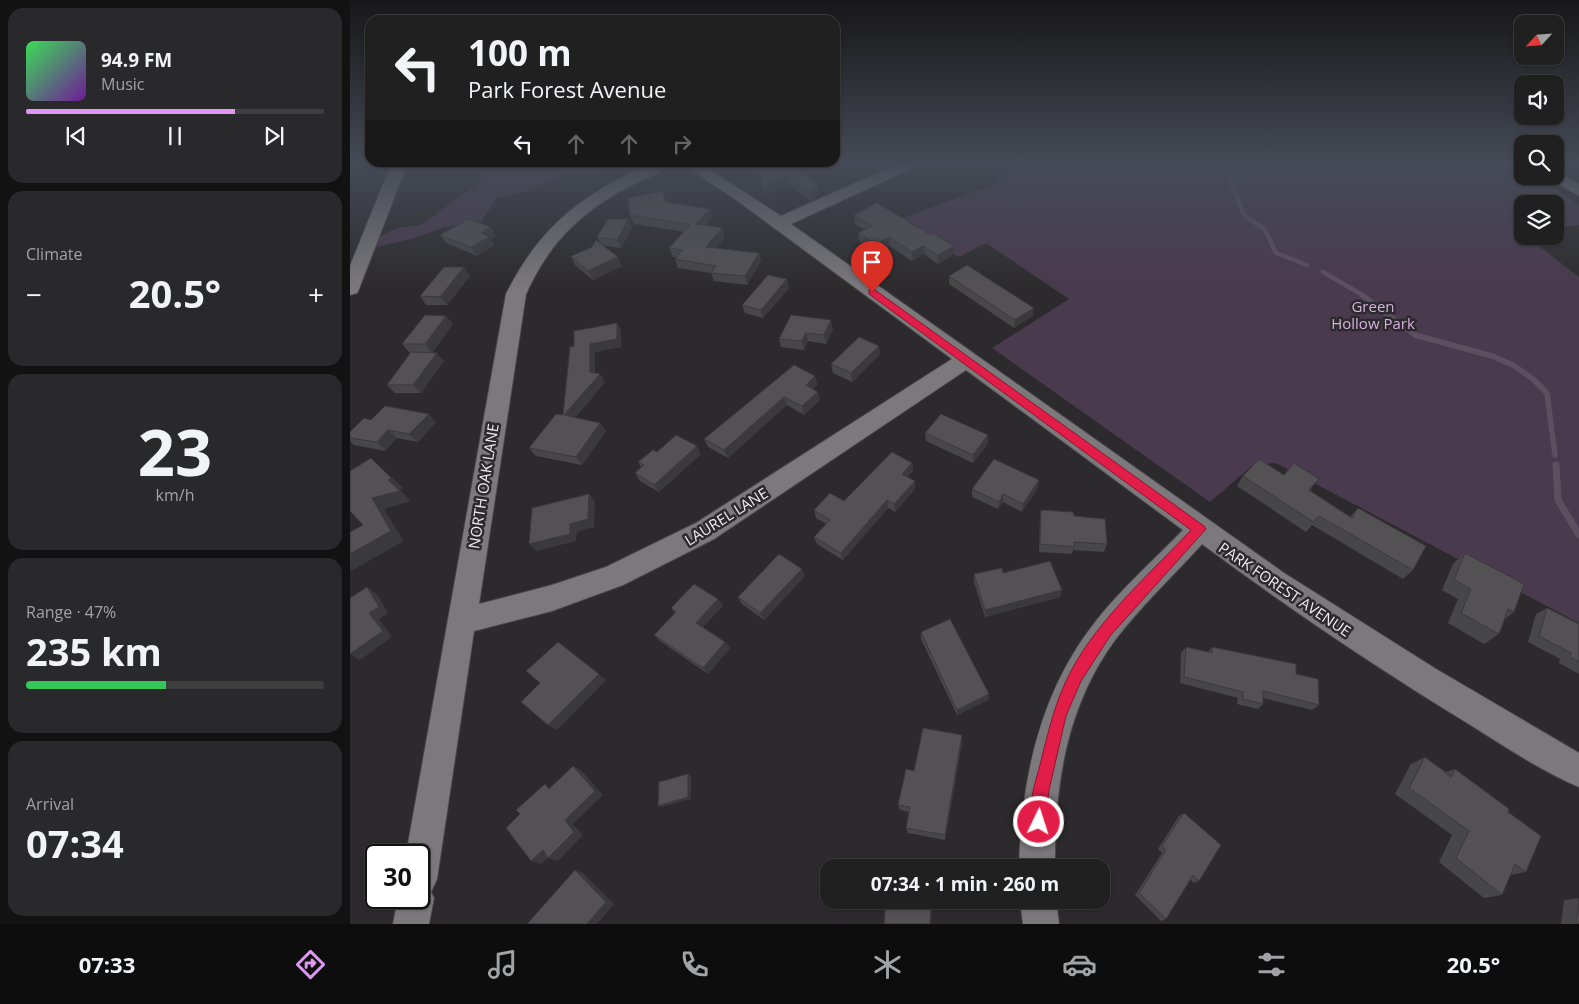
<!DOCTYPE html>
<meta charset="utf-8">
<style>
:root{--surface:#212021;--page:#29282a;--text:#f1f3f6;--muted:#a2a3a5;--line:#3e3e3f;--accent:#de98f2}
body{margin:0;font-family:"Open Sans",sans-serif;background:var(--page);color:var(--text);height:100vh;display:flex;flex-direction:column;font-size:19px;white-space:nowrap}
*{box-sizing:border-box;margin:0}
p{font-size:16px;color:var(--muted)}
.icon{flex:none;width:28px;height:28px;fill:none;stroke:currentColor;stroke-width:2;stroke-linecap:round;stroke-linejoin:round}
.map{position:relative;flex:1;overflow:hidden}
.sheet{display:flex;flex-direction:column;gap:8px;padding:8px;background:#121212;width:350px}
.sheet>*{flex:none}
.guide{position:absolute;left:15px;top:15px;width:475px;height:152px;border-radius:15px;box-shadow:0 1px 4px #0004,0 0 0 1px var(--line);background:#212021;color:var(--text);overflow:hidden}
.needle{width:32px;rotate:244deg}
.buttons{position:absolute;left:1164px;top:15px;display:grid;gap:10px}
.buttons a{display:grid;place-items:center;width:50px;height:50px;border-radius:10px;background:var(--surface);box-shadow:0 1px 4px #0004,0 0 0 1px var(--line);font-size:25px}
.speed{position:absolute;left:15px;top:844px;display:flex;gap:10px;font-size:25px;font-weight:700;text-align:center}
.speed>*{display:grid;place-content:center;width:65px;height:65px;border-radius:50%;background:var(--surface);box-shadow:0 1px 4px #0004,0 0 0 1px var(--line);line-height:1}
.speed .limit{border:2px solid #111;border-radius:8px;background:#fff;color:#111}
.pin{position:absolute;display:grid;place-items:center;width:42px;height:42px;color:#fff;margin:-51px -21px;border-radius:50% 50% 50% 0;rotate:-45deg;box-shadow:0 0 5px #0007}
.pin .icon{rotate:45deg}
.me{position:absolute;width:55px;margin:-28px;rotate:4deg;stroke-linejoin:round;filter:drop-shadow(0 0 4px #0008)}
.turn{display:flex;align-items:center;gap:18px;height:105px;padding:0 20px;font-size:22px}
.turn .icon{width:65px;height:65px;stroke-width:2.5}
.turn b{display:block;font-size:35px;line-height:42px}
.lanes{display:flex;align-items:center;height:48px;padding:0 20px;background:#0003;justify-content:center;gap:25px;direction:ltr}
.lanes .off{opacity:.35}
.big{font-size:38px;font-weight:700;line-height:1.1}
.sheet .tile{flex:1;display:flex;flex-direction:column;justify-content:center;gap:8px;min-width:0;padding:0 18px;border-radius:15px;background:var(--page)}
.sheet .dial{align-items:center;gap:0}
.dial b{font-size:65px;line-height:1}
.song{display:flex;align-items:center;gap:15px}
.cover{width:60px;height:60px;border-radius:8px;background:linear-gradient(135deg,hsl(130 70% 55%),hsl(280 70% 35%))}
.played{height:5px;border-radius:2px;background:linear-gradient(90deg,var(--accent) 70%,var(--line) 70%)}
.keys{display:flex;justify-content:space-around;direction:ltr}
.heat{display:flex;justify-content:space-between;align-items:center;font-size:28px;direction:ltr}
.charge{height:8px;border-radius:4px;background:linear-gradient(90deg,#34c759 47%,var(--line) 0)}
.trip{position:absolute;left:470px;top:859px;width:290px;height:50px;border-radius:15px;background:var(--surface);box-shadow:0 1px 4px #0004,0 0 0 1px var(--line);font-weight:700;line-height:50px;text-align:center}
.menu{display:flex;height:80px;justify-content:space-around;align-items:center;background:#0d0d0d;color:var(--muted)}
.menu .icon{width:35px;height:35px}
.menu .active{color:var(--accent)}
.menu b{font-size:22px;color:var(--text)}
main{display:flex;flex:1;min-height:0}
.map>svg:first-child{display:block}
</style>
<main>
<section class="sheet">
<div class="tile">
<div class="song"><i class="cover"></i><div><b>94.9 FM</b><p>Music</p></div></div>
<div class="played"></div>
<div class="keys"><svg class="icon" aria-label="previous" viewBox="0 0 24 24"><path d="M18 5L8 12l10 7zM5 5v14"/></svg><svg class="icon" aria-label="pause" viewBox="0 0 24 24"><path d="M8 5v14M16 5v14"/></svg><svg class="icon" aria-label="next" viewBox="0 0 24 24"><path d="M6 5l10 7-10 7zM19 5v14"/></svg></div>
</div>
<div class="tile"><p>Climate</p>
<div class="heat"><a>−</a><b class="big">20.5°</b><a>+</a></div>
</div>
<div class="tile dial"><b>23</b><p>km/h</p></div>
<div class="tile"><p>Range · 47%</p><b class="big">235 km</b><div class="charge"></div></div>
<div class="tile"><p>Arrival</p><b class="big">07:34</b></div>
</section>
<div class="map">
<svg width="1229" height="924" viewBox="0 0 1229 924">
<rect width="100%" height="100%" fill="#2c2a2c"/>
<path fill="#493a4d" d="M681,162H1167L1172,165V176H1188L1229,205V225L1205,228V204H1172V236H1176L1229,277V623L926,463L903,465L860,502L642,348L719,299L636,243L609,257L550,219L640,186L666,168Z
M128,163L144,168L171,163H212V176L176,191L147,198L129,225L94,227L65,238L22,248L31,236L47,228L70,225L129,183L132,174L128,168Z"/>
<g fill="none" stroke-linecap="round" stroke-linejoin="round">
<path stroke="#5c5060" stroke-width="4.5" d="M873,162L894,215L915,230L926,253L957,265
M973,272L1014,296"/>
<path stroke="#5c5060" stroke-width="5.5" d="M1012,295L1065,335L1142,356L1163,365L1183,379L1197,393L1205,455"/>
<path stroke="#5c5060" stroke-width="7" d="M1206,465L1208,500L1229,535"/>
<g stroke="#484749" stroke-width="2">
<path id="street" d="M42,162H58L9,289L7,293L0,295V266Z
M302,162H322C315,172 287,182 276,188C228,214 198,245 176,294L129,604L202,585L256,567L346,523L602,359L385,199L329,162H348L431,216L552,162H571L569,165L441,224L934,573L1086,669L1229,753V787C1189,770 1151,744 1114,721C1024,666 937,607 852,544C823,576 791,606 765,640C716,707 704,787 705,868H669C671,780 690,691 746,621C772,588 804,560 833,530L616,370L364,539L273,585L202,611L124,631L87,879L81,892L84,898L79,924H43L48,898H69V855H56L156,294C191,224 233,195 302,162Z
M1205,170L1229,184V196L1199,178L1198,176H1205Z
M670,900H706L709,924H673Z"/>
</g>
<use href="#street" fill="#7b797c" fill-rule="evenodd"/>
</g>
<path fill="#474648" d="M398,162H507L498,166L492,162L458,176L467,184L469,193L461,201L439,184L416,194L410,180L408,172L417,168L411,164L403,167Z
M316,200L317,202L360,209L362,217L355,226L372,228L375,237L366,248L409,253L411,261L397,285L364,281L361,273L328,268L325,259L326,257H323L319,248L334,232L284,224L280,215Z
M504,215L579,234L604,246V254L588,264L574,254L562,261L540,246L527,253L510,242L508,233L515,230L505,224Z
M278,219L282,227L271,248L252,245L272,266L243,280L225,265L221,256L251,244L247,237Z
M90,235L146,236L141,239L144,245L127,256L96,243Z
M120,276L97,305H76L70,296Z
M599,276L683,316L664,328L599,284Z
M437,279L439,288L413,318L395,313L392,305Z
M441,315L483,329L476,344L458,341L454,350L431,347L429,339Z
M96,316L103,324L82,352L94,361L71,393H45L37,385L61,353H60L52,344Z
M267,323L271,331V347L245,352V373L250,374L255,382L225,418L256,431L232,465L186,456L179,448L213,415L224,346Z
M530,354L502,382L483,373L481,364Z
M465,376L467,385L463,389L470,400L454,415L437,405L378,458L358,447L354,439Z
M21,420L86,422L68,442L47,438L35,451L4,445L0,441V432Z
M575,433L638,435V443L623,463L576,441Z
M307,452L351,454L309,492L290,481L285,473L291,467L288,462Z
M562,463L563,471L557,477L565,481V489L545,512L538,508L493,560L467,544L464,537L476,524L466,518L464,510L494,501Z
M934,475L962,489L960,491L1000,517L1008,508L1063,570L1053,579L962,525L956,532L887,486L893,476Z
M689,480L688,487L672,512L653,502L648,509L622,497V489Z
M691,510L724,516L757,544L754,552L723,550L722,554L689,552L690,518Z
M1115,553L1164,612L1155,619L1149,634L1134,644L1098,623L1108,599L1092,590L1103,564Z
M624,574L710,597L635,617L624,582Z
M455,576L414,620L392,604L388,597Z
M368,599L373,606L353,627L375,642L380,648L358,674L310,641L304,635L325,613L321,608Z
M1197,608L1229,624V674L1209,663L1210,659L1178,642L1186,614Z
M571,632L639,694L638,700L607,715L571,639Z
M836,647L858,652L862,647L946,674L969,705L962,710L913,698V704L908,709L887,704L888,698L830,683L831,653Z
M612,735V743L595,840L558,833L556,828L559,812L550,810L548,805L564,771Z
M1075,757L1096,772L1105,769L1158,812L1176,872L1160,875L1152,895L1134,898L1089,862L1102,835L1045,794L1061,764Z
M834,813L849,881L844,883L840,880L816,919L811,921L785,895L812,853L808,849L829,816Z
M1229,898V924H1211L1214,900Z"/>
<path fill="#3a393b" d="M240,162H242L244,172L223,176L219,168Z
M402,162H411V164L403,167Z
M469,162H492L453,178L451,170Z
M498,162H507L498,166Z
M0,165L5,171L0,179Z
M437,176L439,184L416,194L414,185Z
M467,184L469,193L461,201L459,192Z
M360,209L362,217L349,233L346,224Z
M278,219L282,227L271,248L267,240Z
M141,227L146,236L141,239L144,245L127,256L121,247L131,233Z
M372,228L375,237L359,256L356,247Z
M539,237L540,246L527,253L526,244Z
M573,246L574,254L562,261V252Z
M604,246V254L588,264V255Z
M409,253L411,261L397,285L395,276Z
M268,257L272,266L243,280L238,271Z
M114,267L120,276L97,305L90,297Z
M437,279L439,288L413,318L411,310Z
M684,308L683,316L664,328L665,320Z
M96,316L103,324L82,353L75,344Z
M481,320L483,329L476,344L474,335Z
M267,323L271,331V347L245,352V379L250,374L255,382L220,424L214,415L240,372V344Z
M456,333L458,341L454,350L452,341Z
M529,346L530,354L502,382L501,373Z
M87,353L94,361L71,393L63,385Z
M465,376L467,385L458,393L456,385Z
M468,392L470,400L454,415L452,406Z
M434,397L437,405L378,458L374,450Z
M79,414L86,422L68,442L59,434Z
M250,423L256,431L232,465L226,457Z
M38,430L47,438L35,451L27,442Z
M638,435V443L623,463V455Z
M347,446L351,454L309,492L304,485Z
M21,458L53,488L50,490L61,501L34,509L54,541L1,571L0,570V554L41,531L22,498L38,480Z
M562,463L563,471L553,482L552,474Z
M689,480L688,487L672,512L673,504Z
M565,481V489L545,512L544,504Z
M239,494L245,502L244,527L227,532L226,541L187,551L179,544L220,524Z
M653,494V502L648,509L649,502Z
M537,500L538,508L493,560L491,553Z
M452,569L455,576L414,620L410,613Z
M17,587L27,594L38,613L29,619L42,637L10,660L0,654Z
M712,590L710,597L635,617V610Z
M368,599L373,606L351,629L346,623Z
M375,642L380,648L358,674L353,668Z
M249,674L256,680L207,730L198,725Z
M639,694L638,700L607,715V710Z
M612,735V743L595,840V835Z
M223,766L231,770L253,795L223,824L233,835L208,861L198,858L215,820Z
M338,774L341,776V799L312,807L308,806Z
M193,850L202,853L191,864L181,861Z
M225,870L233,873L264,904L247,924H237Z
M581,900H582L581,924H580Z"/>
<path fill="#535154" stroke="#3a393b" d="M218,162H240V164L219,168Z
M419,162H469L451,170L467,184L459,192L437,176L414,185L408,172L422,165Z
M313,191L315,202L360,209L346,224L372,228L356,247L409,253L395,276L361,273L366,266L325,259L332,250L319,248L340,225L280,215L278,198Z
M527,203L579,234L583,233L604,246L588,255L573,246L562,252L539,237L526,244L508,233L522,226L504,215Z
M118,219L141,227L131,233L139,237L121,247L90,235Z
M258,219H278L267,240L247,237Z
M246,240L268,257L238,271L221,256L242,247Z
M617,265L684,308L665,320L599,276Z
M94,267H114L90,297L70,296Z
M418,275L437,279L411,310L392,305Z
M75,315L96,316L75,344H52Z
M441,315L481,320L474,335L456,333L452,341L429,339Z
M267,323V339L240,344V372L250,374L214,415L250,423L226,457L179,448L206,414L213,415L220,347L224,346V331Z
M509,337L529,346L501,373L481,364Z
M61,352L87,353L63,385H37Z
M444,365L465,376L456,385L468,392L452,406L434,397L374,450L354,439Z
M35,406L79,414L59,434L38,430L27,442L0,438V432L14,418L21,420Z
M591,414L638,435L623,455L575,433Z
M326,435L347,446L304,485L285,473L294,465L288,462L303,450L307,452Z
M542,452L562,463L552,474L565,481L544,504L537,500L491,553L464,537L480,520L464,510L480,493L494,501Z
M21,458L41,478L38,480L50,491L22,498L41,531L0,554V532L13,525L0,511V471Z
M644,459L689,480L673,504L653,494L649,502L622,489Z
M909,459L934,475L944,463L969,479L959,490L1002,518L1008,508L1076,546L1063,570L969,516L963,522L893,476Z
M239,494L238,519L220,524V534L179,544L182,508Z
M691,510L723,512L724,516L755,519L757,544L724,542V547L690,544Z
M1115,553L1174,584L1164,612L1158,609L1149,634L1111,613L1121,589L1104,580Z
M429,554L452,569L410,613L388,597Z
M700,561L712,590L635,610L624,574L652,568L653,573Z
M344,584L368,599L346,623L375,642L353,668L304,635L326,612L321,608Z
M17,587L29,607L19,613L33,631L0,654V598Z
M1197,608L1229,624V662L1220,657L1221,653L1189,636Z
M600,619L639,694L607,710L571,632Z
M208,642L249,674L198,725L171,702L190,683L176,671Z
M836,647L862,653V647L946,664V674L968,679L969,705L913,691V704L893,699V692L834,677Z
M573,728L612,735L595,835L556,828L560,807L548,805L556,769L564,771Z
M1075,757L1101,777L1105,769L1159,809L1158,812L1191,836L1176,872L1165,864L1152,895L1106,858L1119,831L1059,788Z
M223,766L245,791L215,820L224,832L198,858L193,850L181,861L156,828L170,814L166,810L195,784L199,789Z
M338,774V797L308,806L309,782Z
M834,813L871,845L849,881L843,875L816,919L789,893L816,850L812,846Z
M225,870L256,902L237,924H177Z
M1229,898V924H1226Z
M536,900H581L580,924H534Z"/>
<linearGradient id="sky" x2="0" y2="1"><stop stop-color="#181718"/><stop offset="0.56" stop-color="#454a56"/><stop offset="1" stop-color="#454a56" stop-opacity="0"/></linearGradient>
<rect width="1229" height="291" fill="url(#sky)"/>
<path fill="#e11d48" stroke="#92132f" d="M519,290H525L854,526L856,529L760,636L731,681L716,716L699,790L695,828L689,830L683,828C676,810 685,783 690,765C698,733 705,701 721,671C750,617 800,574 841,530L519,294Z"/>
<g text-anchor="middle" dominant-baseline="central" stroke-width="5" stroke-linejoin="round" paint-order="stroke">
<g font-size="15" fill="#d5b0e0" stroke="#2c2a2c">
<text x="1023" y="306">Green<tspan x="1023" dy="17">Hollow Park</tspan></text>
</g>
<g font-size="15" fill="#eeedef" stroke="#2c2a2c">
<text transform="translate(133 486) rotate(-81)">NORTH OAK LANE</text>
<text transform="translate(376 516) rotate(-32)">LAUREL LANE</text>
<text transform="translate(935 589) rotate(34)">PARK FOREST AVENUE</text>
</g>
</g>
</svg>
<div class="buttons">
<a><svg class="needle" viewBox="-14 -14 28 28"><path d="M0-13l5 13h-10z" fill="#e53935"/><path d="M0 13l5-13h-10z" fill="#a2a3a5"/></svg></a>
<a><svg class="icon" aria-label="sound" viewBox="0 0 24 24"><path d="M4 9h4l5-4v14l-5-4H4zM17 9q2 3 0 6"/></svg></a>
<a><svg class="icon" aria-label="search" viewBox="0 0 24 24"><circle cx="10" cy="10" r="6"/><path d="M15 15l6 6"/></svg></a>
<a><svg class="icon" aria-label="layers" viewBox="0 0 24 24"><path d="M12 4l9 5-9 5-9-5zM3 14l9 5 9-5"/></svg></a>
</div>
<div class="speed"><div class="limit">30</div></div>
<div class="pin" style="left:522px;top:292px;background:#d93025"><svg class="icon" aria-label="arrive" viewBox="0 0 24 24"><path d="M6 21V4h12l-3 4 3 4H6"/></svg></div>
<svg class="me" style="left:689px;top:822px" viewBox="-20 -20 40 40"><circle r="17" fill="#e11d48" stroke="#fff" stroke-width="3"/><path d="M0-11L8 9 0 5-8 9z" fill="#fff"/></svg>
<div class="trip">07:34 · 1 min · 260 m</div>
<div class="guide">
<div class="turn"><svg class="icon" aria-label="left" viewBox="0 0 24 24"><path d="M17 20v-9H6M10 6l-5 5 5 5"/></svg><div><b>100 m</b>Park Forest Avenue</div></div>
<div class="lanes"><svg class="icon" aria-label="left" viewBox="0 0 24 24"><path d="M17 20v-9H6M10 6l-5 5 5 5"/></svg><svg class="icon off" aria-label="ahead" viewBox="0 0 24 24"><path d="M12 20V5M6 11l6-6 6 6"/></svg><svg class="icon off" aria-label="ahead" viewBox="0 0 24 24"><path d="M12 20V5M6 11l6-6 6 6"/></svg><svg class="icon off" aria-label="right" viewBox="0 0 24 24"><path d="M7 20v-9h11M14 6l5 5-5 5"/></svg></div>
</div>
</div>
</main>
<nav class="menu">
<b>07:33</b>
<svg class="icon active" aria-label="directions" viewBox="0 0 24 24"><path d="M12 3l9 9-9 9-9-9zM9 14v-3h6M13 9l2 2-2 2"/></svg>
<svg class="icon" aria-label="music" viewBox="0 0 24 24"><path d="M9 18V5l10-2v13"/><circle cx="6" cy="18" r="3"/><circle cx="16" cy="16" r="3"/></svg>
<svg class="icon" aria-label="phone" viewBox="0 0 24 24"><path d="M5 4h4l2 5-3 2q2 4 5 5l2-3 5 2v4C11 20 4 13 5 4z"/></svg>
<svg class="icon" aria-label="climate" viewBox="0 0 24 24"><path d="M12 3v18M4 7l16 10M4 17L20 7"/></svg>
<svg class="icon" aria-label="car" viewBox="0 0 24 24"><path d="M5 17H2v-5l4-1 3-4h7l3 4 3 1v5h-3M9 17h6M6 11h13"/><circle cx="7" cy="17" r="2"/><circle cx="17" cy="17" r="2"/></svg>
<svg class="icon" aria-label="filters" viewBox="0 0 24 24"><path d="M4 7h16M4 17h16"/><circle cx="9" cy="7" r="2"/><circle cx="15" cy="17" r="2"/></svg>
<b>20.5°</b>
</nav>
